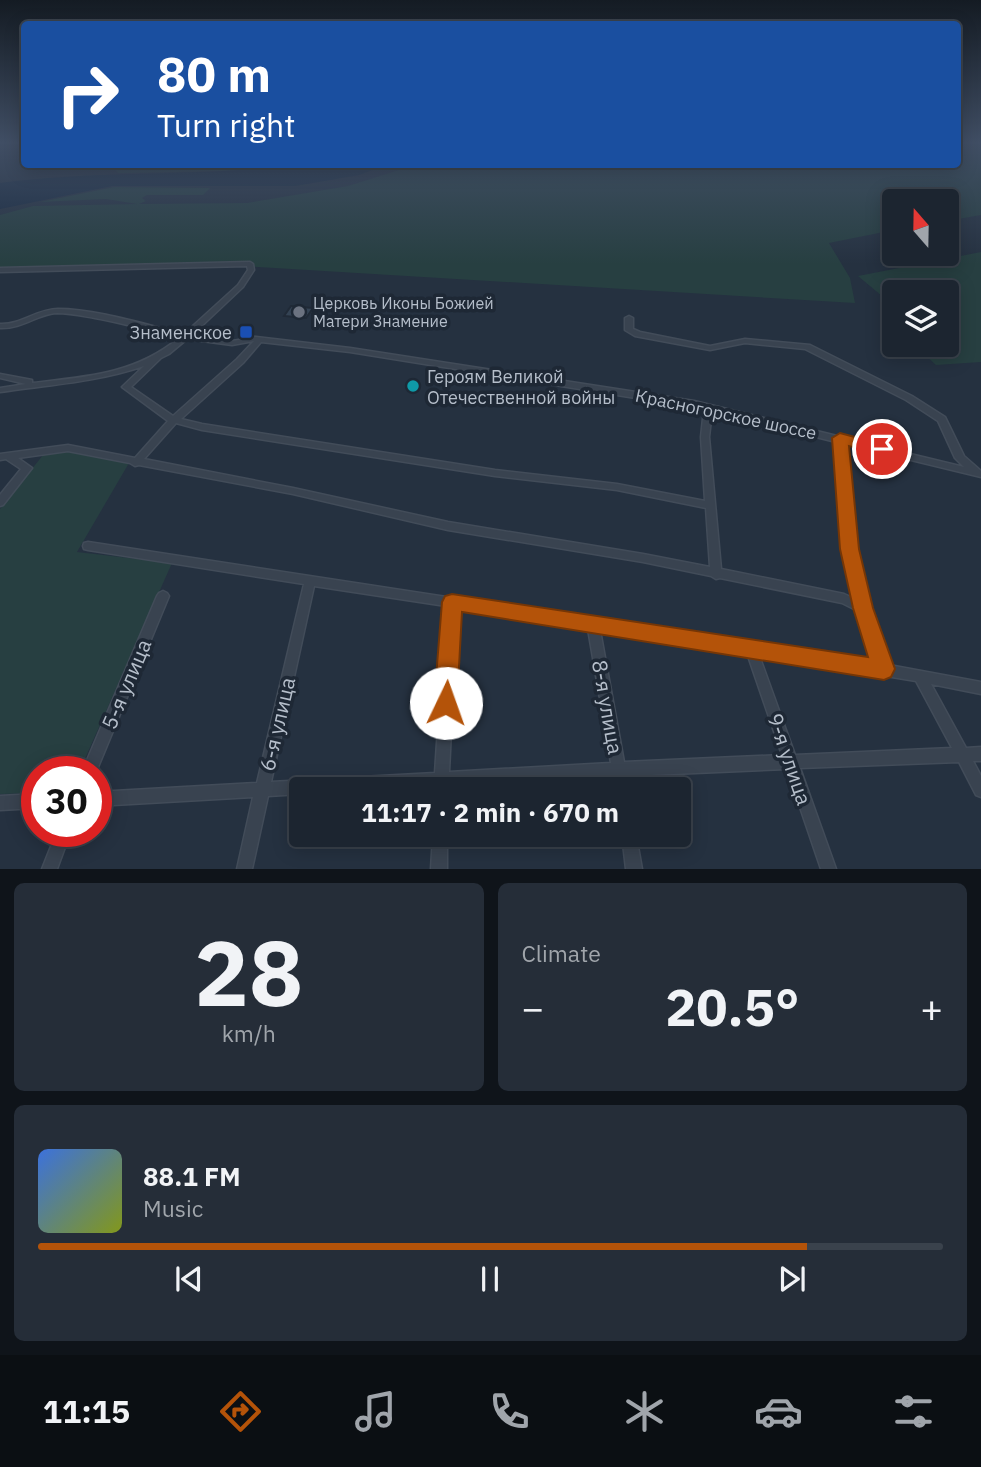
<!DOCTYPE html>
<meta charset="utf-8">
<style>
:root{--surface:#1c2530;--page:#252d38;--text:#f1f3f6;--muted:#a0a5ab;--line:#3a424c;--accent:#b45309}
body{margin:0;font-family:"IBM Plex Sans",sans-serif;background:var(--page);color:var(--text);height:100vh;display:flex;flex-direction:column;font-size:26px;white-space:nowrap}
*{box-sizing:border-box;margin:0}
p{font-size:23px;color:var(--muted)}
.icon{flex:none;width:38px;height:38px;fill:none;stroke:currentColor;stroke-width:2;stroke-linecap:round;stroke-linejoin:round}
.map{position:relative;height:869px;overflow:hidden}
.drawer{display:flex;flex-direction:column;gap:14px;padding:14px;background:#0f141a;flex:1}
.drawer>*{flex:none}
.top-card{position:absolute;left:21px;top:21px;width:940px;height:147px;border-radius:7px;box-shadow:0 4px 18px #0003,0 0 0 2px var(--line);background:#1a4fa0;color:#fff;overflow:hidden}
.needle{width:46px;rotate:340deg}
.tools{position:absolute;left:882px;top:189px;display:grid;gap:14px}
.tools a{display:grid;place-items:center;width:77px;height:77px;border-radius:7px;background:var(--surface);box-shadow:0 4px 18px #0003,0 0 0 2px var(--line);font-size:35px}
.speed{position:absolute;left:21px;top:756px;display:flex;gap:14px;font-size:35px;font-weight:700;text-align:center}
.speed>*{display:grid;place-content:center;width:91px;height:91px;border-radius:50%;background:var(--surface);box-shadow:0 4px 18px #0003,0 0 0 2px var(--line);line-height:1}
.speed .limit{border:10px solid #d22;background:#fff;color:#111}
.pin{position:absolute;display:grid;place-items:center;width:60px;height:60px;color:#fff;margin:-30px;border:4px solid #fff;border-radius:50%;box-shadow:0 2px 7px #0007}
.me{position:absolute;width:77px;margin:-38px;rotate:3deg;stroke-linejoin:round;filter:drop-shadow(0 0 5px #0008)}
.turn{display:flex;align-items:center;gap:24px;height:147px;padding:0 21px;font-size:32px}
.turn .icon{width:91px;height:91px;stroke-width:2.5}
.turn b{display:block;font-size:49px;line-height:60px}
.big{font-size:52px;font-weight:700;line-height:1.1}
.drawer .widget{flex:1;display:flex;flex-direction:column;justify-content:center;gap:10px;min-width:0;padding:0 24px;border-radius:10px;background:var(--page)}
.drawer .dial{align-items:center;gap:0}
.dial b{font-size:91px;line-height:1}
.song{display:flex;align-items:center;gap:21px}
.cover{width:84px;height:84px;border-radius:10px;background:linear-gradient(135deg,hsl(220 70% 55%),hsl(70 70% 35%))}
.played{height:7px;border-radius:4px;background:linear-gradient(90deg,var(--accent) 85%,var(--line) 85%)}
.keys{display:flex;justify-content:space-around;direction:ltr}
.heat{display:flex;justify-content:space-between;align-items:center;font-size:38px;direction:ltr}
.drawer .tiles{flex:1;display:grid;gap:14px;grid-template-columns:1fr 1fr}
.widget:last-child{grid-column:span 2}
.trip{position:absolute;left:289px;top:777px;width:402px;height:70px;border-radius:7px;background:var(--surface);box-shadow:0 4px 18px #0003,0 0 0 2px var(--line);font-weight:700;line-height:70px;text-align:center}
.menu{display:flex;height:112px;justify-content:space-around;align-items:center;background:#0b0f13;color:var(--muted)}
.menu .icon{width:49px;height:49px}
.menu .selected{color:var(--accent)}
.menu b{font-size:32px;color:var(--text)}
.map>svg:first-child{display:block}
</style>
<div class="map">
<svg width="981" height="869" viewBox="0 0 981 869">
<rect width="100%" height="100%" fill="#253140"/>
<path fill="#273f41" d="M957,142H981V215L947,221V201H894V230L829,243L850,278L855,303L241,266L0,272V215L33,206L137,204L106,199L40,202L114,187L210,188L203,195H147L142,198L146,201L139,204L247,203L348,186L415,165L957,164Z
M112,165H297L222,171L118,173Z
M981,252V362L936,365L914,345H947V292H894V306L858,276Z
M47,450L73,451L129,463L77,552L172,563L79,772H37V793L0,794V509Z"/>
<path fill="#17293f" d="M297,165H386L359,175L295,186H112L0,209V183C99,170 199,177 297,165Z"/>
<path fill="#344354" stroke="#202a37" stroke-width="2" d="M291,306L313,308L306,318L284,316Z"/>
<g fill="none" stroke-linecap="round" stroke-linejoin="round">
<g stroke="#424c59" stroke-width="3">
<path id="minor" d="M250,262L253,264L254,270L243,287L191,336L232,341L245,339V336H248L350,348L694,401L837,436L840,435L844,438L964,467L955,458L938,421L906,400L805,349L745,343L710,350L635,336L625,330V318L629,316L633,318V329L640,332L710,346L745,339L810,345L912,396L945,417L964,456L981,471V477L845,444L854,549L869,608L889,665L981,682V694L931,684L966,748L981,747V761H973L981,776V797L976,795L959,762L800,768L836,869H821L787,769L627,776L629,789H615L613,776L448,786V789H434V787L387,789H301V794L268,796L252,869H237L253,797L96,806V792L257,783L304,584L88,550L84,549L83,546L84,543L88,542L876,663L858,611L842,603L720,578L716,579L711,576L643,562L448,530L293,494L139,465L135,466L130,463L68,451L18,458L32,468L3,505L0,506V495L21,469L6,459L0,460V454L68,445L135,458L168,421L122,387L144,366C97,382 48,385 0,392V388L26,384L0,378V374L32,380V383C87,377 135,374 179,338C151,331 123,323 95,318C83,316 70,313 57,313C37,314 23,329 0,328V324C21,325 37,309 58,309C96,309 146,325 184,334L238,285L248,270L247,266L0,272V268ZM187,339L232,345L254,341L237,359L173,416L131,387L161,358L169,354ZM261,342L350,352L704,409L701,437L705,501L617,484L495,470L202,424L181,419L243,363ZM712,411L836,442L844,549L855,599L844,594L721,569L709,437ZM176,423L202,430L495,476L617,490L706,508L710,567L643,554L448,522L293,488L144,459ZM314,586L446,606L435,773L271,782ZM457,608L588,629L611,763L449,772ZM600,630L747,653L782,755L624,762ZM759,655L916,681L952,748L795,755Z
M163,591L167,593L169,596L96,772H82L157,596L159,593Z
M37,794V808L0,810V796Z
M57,831H71L57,869H42Z
M433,835H447V869H431Z
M622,835H636L642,869H626Z"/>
</g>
<use href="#minor" fill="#394350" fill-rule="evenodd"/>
</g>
<linearGradient id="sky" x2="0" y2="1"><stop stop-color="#141b23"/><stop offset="0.54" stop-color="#404e64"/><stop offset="1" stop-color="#404e64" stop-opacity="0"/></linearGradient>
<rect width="981" height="264" fill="url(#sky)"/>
<path fill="#b45309" stroke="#753606" stroke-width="2" d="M840,433L888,446L891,449L882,455L849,446L859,549L873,608L895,669L891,677L884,680L462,612L457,703L454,711L446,714L438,711L434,703L442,602L445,596L452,594L868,657L853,608L840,549L832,438Z"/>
<circle fill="#6b7280" stroke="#1e2835" stroke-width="2.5" cx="299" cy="312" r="7"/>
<rect fill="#1a4fb4" stroke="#1e2835" stroke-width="2.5" x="239" y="325" width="14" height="14" rx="3.5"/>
<circle fill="#0f9aa8" stroke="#1e2835" stroke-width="2.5" cx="413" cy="386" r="7"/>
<g text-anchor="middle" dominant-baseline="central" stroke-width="7" stroke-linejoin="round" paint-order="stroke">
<g font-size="16" fill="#b5beca" stroke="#1e2835" text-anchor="start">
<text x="313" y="303">Церковь Иконы Божией<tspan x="313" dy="18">Матери Знамение</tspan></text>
</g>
<g font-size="18" fill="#b5beca" stroke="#1e2835" text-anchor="end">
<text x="232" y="332">Знаменское</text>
<text x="427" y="376" text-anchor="start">Героям Великой<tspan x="427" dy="21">Отечественной войны</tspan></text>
</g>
<g font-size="18" fill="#b5beca" stroke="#1e2835">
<text transform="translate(726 414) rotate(12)">Красногорское шоссе</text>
</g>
<g font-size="21" fill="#b5beca" stroke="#1e2835">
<text transform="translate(126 684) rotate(-67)">5-я улица</text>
<text transform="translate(608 707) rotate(80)">8-я улица</text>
<text transform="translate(277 724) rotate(-77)">6-я улица</text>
<text transform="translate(790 759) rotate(71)">9-я улица</text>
</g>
</g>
</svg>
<div class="tools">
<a><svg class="needle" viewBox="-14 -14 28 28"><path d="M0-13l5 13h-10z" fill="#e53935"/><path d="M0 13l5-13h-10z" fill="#a0a5ab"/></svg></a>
<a><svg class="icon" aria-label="layers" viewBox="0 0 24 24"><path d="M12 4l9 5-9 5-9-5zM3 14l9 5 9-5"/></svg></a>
</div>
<div class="speed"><div class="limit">30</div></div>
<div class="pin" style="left:882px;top:449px;background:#d93025"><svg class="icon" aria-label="arrive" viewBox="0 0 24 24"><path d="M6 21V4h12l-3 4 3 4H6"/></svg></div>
<svg class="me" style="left:446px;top:703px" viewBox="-20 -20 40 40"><circle r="19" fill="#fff"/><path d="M0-13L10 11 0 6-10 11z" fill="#b45309"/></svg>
<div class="trip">11:17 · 2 min · 670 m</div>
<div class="top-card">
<div class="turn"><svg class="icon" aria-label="right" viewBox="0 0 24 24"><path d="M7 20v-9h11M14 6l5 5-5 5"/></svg><div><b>80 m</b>Turn right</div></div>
</div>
</div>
<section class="drawer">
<div class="tiles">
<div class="widget dial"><b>28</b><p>km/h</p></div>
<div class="widget"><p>Climate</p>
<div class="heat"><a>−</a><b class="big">20.5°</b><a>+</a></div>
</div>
<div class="widget">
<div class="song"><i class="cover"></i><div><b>88.1 FM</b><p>Music</p></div></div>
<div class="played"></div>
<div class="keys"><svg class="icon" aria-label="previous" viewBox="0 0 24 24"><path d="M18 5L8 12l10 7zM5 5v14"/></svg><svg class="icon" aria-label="pause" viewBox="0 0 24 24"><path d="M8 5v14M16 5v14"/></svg><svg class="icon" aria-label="next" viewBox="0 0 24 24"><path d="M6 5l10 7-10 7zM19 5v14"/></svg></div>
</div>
</div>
</section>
<nav class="menu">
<b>11:15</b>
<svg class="icon selected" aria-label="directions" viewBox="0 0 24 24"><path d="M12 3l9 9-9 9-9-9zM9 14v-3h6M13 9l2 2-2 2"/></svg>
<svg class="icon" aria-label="music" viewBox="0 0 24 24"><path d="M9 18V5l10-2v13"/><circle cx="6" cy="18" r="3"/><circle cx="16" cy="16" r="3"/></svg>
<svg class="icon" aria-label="phone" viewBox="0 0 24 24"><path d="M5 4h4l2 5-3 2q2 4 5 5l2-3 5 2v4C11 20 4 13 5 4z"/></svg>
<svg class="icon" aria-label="climate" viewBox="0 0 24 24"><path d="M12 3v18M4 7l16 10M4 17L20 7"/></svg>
<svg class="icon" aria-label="car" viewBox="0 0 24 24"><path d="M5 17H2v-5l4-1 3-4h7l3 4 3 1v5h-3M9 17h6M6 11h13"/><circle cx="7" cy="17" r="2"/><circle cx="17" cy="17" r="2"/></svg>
<svg class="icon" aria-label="filters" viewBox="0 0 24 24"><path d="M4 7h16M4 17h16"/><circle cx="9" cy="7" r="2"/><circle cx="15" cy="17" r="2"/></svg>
</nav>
